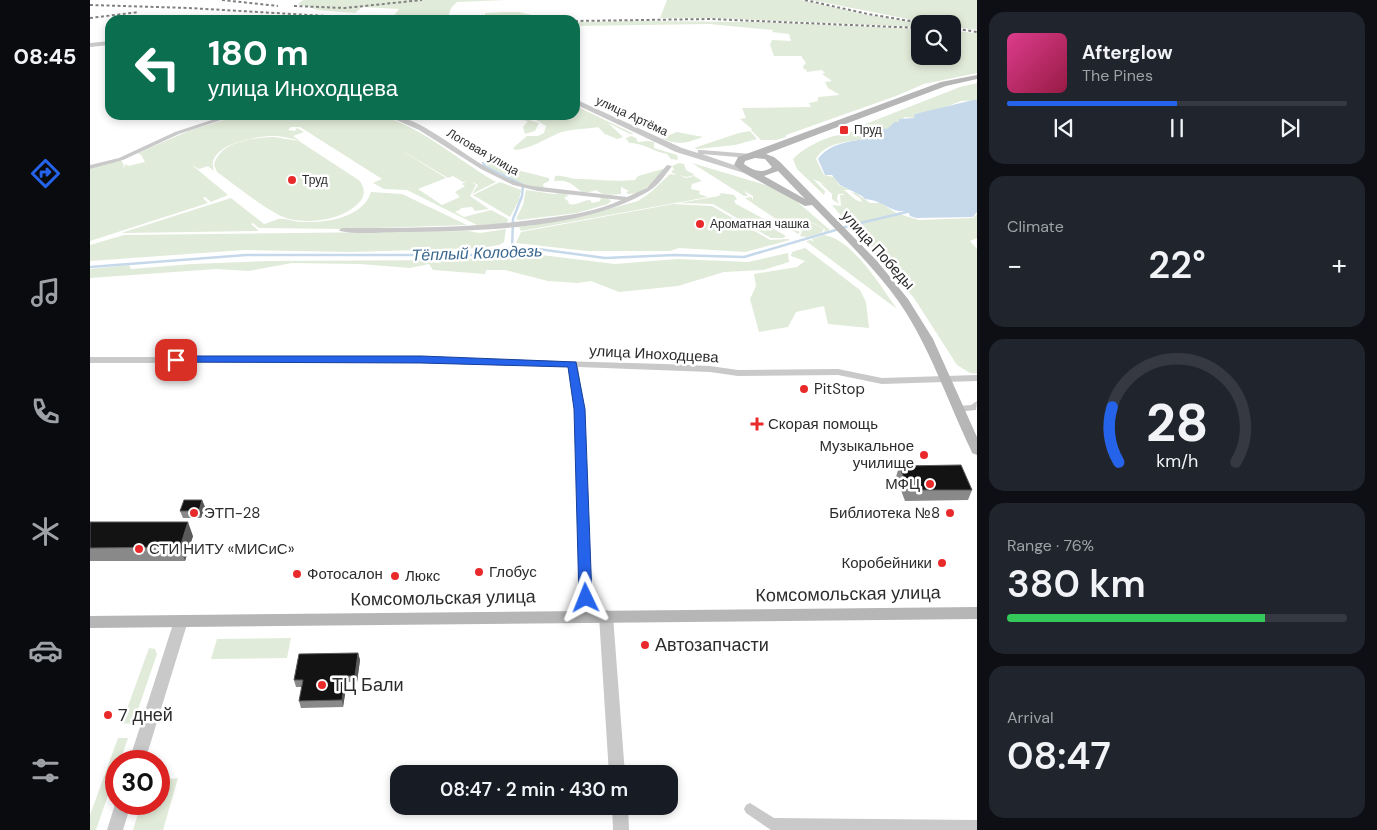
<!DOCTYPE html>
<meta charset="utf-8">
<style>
:root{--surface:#171b24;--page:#20242c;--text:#f1f3f6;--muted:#9ea1a6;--line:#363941;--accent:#2563eb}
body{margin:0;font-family:"DM Sans",sans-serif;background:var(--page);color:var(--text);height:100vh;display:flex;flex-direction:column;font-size:19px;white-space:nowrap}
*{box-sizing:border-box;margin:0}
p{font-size:16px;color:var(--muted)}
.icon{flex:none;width:28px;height:28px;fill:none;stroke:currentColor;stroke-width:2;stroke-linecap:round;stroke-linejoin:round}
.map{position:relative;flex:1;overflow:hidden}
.drawer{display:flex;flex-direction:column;gap:12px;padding:12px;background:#0d0f14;width:400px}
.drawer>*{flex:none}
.top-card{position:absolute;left:15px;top:15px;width:475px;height:105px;border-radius:15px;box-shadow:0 2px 8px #0003;background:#0b6e4f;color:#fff;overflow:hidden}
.buttons{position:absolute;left:821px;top:15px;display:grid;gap:10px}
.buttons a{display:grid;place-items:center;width:50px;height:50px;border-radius:10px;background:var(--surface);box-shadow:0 2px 8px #0003;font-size:25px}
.speed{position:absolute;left:15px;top:750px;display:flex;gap:10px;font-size:25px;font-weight:700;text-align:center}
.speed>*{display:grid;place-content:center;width:65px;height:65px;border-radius:50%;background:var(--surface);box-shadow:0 2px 8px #0003;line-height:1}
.speed .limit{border:8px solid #d22;background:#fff;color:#111}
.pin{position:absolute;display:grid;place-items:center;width:42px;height:42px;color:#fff;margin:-21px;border-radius:10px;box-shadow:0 2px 8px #0006}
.me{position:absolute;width:55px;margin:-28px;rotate:358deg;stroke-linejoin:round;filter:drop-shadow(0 0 4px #0008)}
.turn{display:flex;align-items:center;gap:18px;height:105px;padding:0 20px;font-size:22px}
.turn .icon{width:65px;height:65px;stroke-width:2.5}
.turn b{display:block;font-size:35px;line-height:42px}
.big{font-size:38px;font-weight:600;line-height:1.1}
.drawer .card{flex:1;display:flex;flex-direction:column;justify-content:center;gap:8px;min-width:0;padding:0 18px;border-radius:15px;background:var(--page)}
.drawer .dial{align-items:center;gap:0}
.dial svg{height:130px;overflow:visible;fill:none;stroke:var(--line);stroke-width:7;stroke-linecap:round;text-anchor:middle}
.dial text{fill:var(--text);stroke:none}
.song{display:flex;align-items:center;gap:15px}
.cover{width:60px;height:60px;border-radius:8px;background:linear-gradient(135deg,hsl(330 70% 55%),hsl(340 70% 35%))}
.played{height:5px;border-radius:2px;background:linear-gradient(90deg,var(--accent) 50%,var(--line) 50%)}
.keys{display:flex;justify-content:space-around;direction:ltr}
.heat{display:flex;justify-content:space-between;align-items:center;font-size:28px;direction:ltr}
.charge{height:8px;border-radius:4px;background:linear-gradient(90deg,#34c759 76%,var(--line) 0)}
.trip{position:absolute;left:300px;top:765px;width:288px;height:50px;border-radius:15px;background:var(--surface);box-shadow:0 2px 8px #0003;font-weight:600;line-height:50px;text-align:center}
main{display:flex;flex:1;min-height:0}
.dock{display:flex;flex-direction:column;width:90px;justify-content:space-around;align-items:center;background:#090b0e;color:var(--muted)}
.dock .icon{width:35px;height:35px}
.dock .selected{color:var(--accent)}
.dock b{font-size:22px;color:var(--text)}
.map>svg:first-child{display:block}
</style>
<main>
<nav class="dock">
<b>08:45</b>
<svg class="icon selected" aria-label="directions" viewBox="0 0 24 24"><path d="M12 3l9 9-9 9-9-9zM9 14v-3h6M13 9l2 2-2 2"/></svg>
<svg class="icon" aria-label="music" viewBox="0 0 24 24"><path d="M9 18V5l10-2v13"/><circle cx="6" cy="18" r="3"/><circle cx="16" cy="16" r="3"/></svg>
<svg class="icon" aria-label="phone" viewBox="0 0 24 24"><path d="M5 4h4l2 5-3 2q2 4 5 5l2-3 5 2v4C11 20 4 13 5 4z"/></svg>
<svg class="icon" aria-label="climate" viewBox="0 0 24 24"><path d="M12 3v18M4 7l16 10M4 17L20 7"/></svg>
<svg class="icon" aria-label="car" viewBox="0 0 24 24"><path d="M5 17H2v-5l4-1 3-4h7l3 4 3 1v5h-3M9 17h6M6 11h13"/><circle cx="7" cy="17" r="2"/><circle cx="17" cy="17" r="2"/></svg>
<svg class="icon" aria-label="filters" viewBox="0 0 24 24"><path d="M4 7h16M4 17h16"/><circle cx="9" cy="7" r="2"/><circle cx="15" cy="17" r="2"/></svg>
</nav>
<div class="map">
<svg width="887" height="830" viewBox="0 0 887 830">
<rect width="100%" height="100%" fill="#fff"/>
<path fill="#e1ebd9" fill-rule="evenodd" d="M213,0H416L367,2L361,8L357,20L303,17L309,9L272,7L265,13L228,10L208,4Z
M577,0H711L778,15L833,24H830V27L622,18H570Z
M721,0H887V30L863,27L862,24L828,21Z
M414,12H429L450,17V19L395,20V13Z
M546,21L670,22L830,29V56H862L863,31L887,33V73L834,84L806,96L696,135V137L686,140H671L661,130L662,129L650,119L656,118L652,108L721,107L719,103L728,101V97L750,95L738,88L735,82L742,81L732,74L735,73L732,70L717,72L716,69L714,70L713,66L716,63L711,56H684L680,45L682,40L701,41L699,34L682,32L683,30L619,24L485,26V22Z
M887,83V100L871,101L850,109L825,114V118L815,117C809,123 796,132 787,133C778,133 782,131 772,134L774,139C758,142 735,142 726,159L734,175L744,177L749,185L760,190H754L766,200L772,202L770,198L761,192L766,193L780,203H791L806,213L829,220L883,218L887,214V238L880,241L887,249V374L880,373L867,365L824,298L798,267L761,228L763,226L754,219L742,205L751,206L750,195H755L751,193L752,194H748L747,199L749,204L742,199V194L730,183L736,185L723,179L735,191L734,195L707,169L703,159C714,148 729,140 744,136C755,134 764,133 773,125L870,87Z
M488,107L544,134H540L518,123L533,137L527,139L515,134L508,127C497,129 479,129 469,133C455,139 440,149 425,150L423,148L437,136H448L454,133L456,126L446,120L469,115H485V109Z
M150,115H288C332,126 367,160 406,182L382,194L388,185L381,181L386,185L380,196L399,209L385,211L382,207L371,208L370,206L371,209L365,212L374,217L401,210L418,219L417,224L387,225L317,190L294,189L283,183L292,179L210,127H201L198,130L205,131L207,128L214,132L203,136L210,141C201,138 192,136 183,136C166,136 114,145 124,171L118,166L109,169L102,165L138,195L121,202L115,197L113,198L118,203L0,241V169L31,160L34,165L33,169L36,164L38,166L55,162L51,155L48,153L101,130ZM304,146L358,178L363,176L373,182L376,181L372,184L375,186L365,192L370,197L352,205L328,189L356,178Z
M408,115H423L449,123L445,131L435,134L433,127L438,121Z
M660,131L667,139L645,145L608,149L604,148L649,133Z
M587,132L613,137C596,143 588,146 572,138Z
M541,136L546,138L548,142L558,141L564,142V148L587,155L588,158L587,160L581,159L577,154C564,152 552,142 539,143L536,138Z
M184,137L209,141L270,181C277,192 274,200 264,207C246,222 207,226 187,214C166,202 146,186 127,172L124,165C130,141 163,138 184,137Z
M395,162L459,178V181L453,184L454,188L436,186L398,167Z
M589,163L594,164L596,170L605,175L596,177L589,175L596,178L604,176L612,181L602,184L601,189L610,191L609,194L618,197L431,231L429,227L493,216L548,201L561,192L580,174L587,175L581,172L584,169L582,166Z
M602,163L682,187L704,199L740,230L734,232L735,229L717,220L711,224L701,227L710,232L708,234L655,198L661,197L663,200V196L656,192L657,190L655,192L658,196H654Z
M573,169V173C562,183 554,194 538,194L536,192L539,191L531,187V194C521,195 513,196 506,190C487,197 490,186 477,182C473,180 468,181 464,181L465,176C473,175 478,178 485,179C503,179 526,182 545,180L548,176Z
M410,182L431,190L429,200L420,217L383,195Z
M436,190L463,194L472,193L479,195L474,198L478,201L479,204C487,206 492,200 500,200L502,203L510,201L511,197L518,198L521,201L518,204L487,213L429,220L426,219L433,205Z
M281,192L312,194L377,225L254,229L169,228L163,223L161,224L169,231L31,233L141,198L174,224C179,223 184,220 189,219C195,218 205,222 212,222C236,223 273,218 281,192Z
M631,193L644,195L647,199L644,201L646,204L676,220L682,228L696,236L693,238H681L623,204L589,203L629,196Z
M583,204L622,206L680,240L698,239L700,240L655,252L589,248L580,251H497L426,243L431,232Z
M718,221L734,229L731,233L717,237L710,236L712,231L702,227L713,225Z
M416,229L414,242L409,245L391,248L262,252L154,250L0,261V245L34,235L378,231L390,233Z
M734,235C762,239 790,285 807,309L716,241L721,240L724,242L722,239Z
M715,248L770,290L776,302L779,328L738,324L734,306L706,312L698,327L669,332L660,299L666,286L664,274L707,267L715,261L701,256L702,252Z
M698,253L699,262L673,270L634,272L588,286L529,292L501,281L487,283L458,281L415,270H396L395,274L343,270L339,264L320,268L270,264L202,263L159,271L126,269L0,278V269L39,265L41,269L102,264L178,261L370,260L404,255L443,254L525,264L587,259L658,262Z
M201,638L197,658L121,659L127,639Z
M59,648L65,649L67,654L43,724L32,723Z
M28,738H38L30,761H26V772L6,830H0V815Z
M88,778L73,830H43L51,804H69V780Z"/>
<path fill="#c5d9eb" d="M883,100H887V212L883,217L826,218L820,216L818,211C798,213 796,201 775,199L772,196L750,185L742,175H735L728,159C739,144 757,142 774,139L772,134L779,131L789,133L791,128L797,129L805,122H809V119L824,118L825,114Z"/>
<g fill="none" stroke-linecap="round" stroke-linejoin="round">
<path stroke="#c5d9eb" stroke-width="2.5" d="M393,163L396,167L433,185L432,196L423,219L422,250
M0,267L156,255H388L405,249L440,248L515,258L584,255L654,257L766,224L821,211"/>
<path fill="#c9c9c9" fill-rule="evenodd" d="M137,115H146L89,134L33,160L0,169V165L29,158L85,132Z
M295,115C311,115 326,122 339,130C372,149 404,179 442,186L537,197L557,188L577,165L582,166C576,174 568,186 559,191C495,230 384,231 310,232C291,232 269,235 250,231L249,230L252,228C321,228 389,228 457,218C481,215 508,211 531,200L448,191L423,185L391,169L329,130Z
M0,357H331L574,364L620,366L648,370L748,369L792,378L887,375V381L792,384L748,375L648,376L620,372L488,367L494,409L502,617L501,620L497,621L493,620L492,617L486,409L479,367L331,363H0Z
M887,401L886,410L867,412L863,409L867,406L881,405Z
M660,803L684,818L887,820V830H681L656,813L654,809L656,805Z"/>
<path fill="#c9c9c9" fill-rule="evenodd" d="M20,41V45L0,47V43Z
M485,99L592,148L608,153V150H611L662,154L663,156L659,158L612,154L661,171L654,173L586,152L485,104Z
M516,610L521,612L523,616L535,774H519L509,616L511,612Z
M91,615L96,617L98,621L55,761H39L84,621L86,617Z
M26,801V804H41L33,830H17Z
M522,806H538L539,830H523Z"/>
<path fill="#b6b6b6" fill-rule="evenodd" d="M887,75V79L856,86L676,154L684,157L690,162L787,261L818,299L843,339L887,437V455L882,453L881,450C858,402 839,345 809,302C784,267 752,236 722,205L715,206L654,173L644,165L648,157L851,82ZM665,158L675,159L682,167C673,174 663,171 654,164L655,161ZM688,171L715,199L674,176Z
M887,607V619L0,628V616Z"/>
<path stroke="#818181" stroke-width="2" stroke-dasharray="3 2.5" stroke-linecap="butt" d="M132,0L188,6
M715,0L778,14L838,24
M0,5L99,8L305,20
M204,6L255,8L332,0
M0,18L49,12
M485,21L620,19L830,28
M862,28L887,32"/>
</g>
<path fill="#898989" d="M809,466L882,490L878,500L815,501L806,477Z
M112,500L115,507L111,518H93L90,511Z
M0,522L103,536L95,561H0Z
M268,653L270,660L267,682H257L253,707L211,708L209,701L212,687H206L204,680Z"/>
<path fill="#5a5a5a" d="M112,500L115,507L111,518L109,511Z
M98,522L103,536L95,561L90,547Z
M268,653L270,660L267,682L265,676Z
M256,676L257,682L253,707L252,700Z"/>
<path fill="#131313" stroke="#5a5a5a" d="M871,465L882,490H819L809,466Z
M94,500H112L109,511H90Z
M0,522H98L90,547L0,548Z
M268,653L265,676H256L252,700L209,701L213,680H204L209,654Z"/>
<path fill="#2563eb" stroke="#184099" d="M86,356H331L486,362L495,409L502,598L500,602L496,604L491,602L489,598L484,409L478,367L331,363L82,362L80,360Z"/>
<g fill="#e82b2a" stroke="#fff" stroke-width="2">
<rect x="749" y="125" width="10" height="10" rx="2.5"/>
<circle cx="202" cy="180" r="5"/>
<circle cx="610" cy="224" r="5"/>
<circle cx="714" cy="389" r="5"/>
<path d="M664.5 416.5h5v5h5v5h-5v5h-5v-5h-5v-5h5z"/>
<circle cx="834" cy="455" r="5"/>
<circle cx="840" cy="484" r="5"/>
<circle cx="104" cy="513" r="5"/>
<circle cx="860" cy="513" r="5"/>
<circle cx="49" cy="549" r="5"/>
<circle cx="852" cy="563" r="5"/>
<circle cx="389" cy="572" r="5"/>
<circle cx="207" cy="574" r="5"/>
<circle cx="305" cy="576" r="5"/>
<circle cx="555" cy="645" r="5"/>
<circle cx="232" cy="685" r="5"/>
<circle cx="18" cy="715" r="5"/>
</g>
<g text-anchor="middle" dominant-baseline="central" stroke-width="5" stroke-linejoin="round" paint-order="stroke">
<g font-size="12" fill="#2c2c2c" stroke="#fff">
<text transform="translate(542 116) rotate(25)">улица Артёма</text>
<text transform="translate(393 152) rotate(30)">Логовая улица</text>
</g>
<g font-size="12" fill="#2c2c2c" stroke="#fff" text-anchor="start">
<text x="764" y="130">Пруд</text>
<text x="212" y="180">Труд</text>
<text x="620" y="224">Ароматная чашка</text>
</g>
<g font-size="15" fill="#2c2c2c" stroke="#fff">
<text transform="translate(788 250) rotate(48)">улица Победы</text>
<text transform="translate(564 354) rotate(3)">улица Иноходцева</text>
</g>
<g font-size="15" fill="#2c2c2c" stroke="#fff" text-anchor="start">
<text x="724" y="389">PitStop</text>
<text x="678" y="424">Скорая помощь</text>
<text x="824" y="446" text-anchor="end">Музыкальное<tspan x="824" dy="17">училище</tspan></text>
<text x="830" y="484" text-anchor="end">МФЦ</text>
<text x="114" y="513">ЭТП-28</text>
<text x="850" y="513" text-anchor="end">Библиотека №8</text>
<text x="59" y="549">СТИ НИТУ «МИСиС»</text>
<text x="842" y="563" text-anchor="end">Коробейники</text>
<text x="399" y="572">Глобус</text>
<text x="217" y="574">Фотосалон</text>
<text x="315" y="576">Люкс</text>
</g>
<g font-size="16" font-style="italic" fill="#3a678f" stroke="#fff">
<text transform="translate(387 253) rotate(-2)">Тёплый Колодезь</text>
</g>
<g font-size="18" fill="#2c2c2c" stroke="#fff">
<text transform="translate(758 594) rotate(-1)">Комсомольская улица</text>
<text transform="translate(353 598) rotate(-1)">Комсомольская улица</text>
</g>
<g font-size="18" fill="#2c2c2c" stroke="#fff" text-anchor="start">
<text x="565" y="645">Автозапчасти</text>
<text x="242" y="685">ТЦ Бали</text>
<text x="28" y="715">7 дней</text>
</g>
</g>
</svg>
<div class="buttons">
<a><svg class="icon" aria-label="search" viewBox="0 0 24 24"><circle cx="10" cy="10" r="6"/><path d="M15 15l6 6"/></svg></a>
</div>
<div class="speed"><div class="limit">30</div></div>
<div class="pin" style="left:86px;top:360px;background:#d93025"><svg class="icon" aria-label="arrive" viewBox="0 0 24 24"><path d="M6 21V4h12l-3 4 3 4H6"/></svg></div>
<svg class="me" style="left:496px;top:598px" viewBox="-20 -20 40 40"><path d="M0-17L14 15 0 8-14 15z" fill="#2563eb" stroke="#fff" stroke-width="4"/></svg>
<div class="trip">08:47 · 2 min · 430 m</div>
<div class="top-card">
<div class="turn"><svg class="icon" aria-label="left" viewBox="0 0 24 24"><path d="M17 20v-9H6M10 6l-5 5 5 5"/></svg><div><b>180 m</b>улица Иноходцева</div></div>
</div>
</div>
<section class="drawer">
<div class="card">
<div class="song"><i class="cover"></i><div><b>Afterglow</b><p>The Pines</p></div></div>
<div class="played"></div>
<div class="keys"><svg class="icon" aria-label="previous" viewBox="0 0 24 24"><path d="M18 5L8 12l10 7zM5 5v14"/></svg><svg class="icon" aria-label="pause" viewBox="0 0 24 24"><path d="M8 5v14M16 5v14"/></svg><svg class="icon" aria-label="next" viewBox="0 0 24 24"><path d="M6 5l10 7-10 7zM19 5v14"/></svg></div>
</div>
<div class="card"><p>Climate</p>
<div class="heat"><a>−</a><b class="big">22°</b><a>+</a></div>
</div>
<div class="card dial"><svg viewBox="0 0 100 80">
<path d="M14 69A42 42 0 1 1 86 69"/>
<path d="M14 69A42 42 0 0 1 10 35" stroke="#2563eb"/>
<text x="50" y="56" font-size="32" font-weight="700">28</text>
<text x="50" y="72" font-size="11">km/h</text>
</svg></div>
<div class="card"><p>Range · 76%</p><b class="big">380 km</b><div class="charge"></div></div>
<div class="card"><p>Arrival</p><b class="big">08:47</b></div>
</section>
</main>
